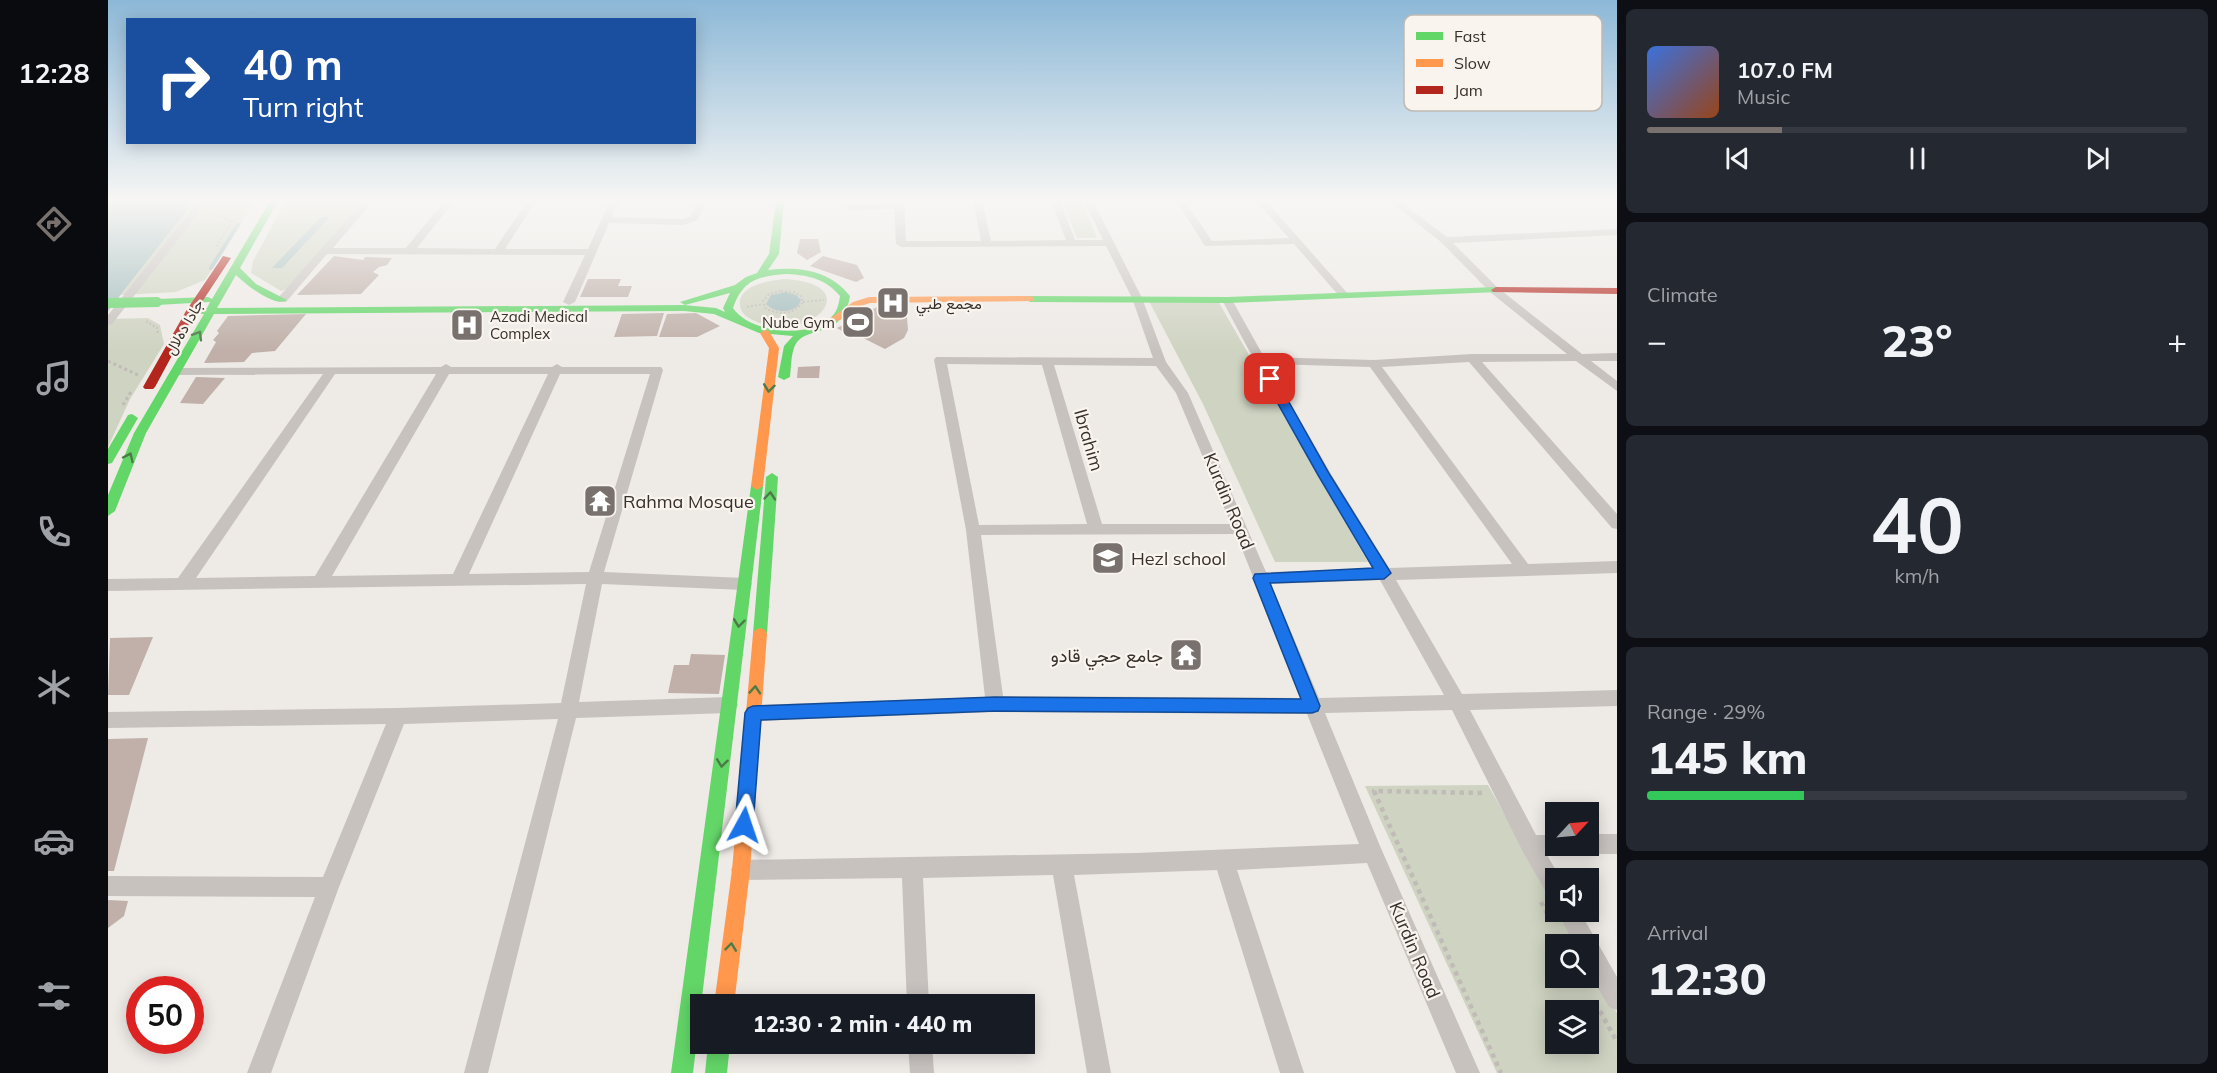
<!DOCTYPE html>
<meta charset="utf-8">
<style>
:root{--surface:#171b24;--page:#242831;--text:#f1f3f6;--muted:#9ea1a6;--line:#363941;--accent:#78716d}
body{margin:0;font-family:Mulish,Vazirmatn,sans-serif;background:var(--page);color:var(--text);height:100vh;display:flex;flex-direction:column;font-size:22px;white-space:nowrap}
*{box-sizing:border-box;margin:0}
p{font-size:20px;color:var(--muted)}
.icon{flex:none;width:33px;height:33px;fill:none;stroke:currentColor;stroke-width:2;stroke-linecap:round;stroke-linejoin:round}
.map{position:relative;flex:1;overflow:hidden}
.details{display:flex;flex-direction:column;gap:9px;padding:9px;background:#0d0f14;width:600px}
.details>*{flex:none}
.guide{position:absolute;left:18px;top:18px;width:570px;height:126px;border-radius:0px;box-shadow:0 3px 15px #0003;background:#1a4fa0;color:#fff;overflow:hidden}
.needle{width:39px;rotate:64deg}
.tools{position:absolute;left:1437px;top:802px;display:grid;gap:12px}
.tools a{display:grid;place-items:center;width:54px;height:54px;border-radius:0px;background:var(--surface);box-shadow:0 3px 15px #0003;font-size:30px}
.speed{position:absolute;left:18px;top:976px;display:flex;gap:12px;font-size:30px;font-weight:700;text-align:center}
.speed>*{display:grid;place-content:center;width:78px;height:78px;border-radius:50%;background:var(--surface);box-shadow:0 3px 15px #0003;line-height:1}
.speed .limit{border:9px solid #d22;background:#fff;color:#111}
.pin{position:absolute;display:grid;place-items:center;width:51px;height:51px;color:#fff;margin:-26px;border-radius:12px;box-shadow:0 3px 9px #0006}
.me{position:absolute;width:66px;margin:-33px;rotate:5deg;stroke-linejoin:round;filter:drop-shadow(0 0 4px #0008)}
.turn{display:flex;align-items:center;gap:21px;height:126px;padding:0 18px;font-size:27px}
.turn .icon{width:78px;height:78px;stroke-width:2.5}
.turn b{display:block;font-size:42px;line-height:51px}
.big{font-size:45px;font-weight:800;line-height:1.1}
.details .widget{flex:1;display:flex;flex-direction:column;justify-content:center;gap:9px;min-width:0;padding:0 21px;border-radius:9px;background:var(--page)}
.details .dial{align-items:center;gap:0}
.dial b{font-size:78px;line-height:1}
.song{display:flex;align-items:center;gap:18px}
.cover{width:72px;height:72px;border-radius:9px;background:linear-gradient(135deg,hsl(220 70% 55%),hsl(20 70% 35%))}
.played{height:6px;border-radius:3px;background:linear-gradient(90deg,var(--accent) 25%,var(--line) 25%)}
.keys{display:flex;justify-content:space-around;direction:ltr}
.heat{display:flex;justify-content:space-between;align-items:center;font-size:33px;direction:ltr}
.charge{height:9px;border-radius:4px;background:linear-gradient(90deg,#34c759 29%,var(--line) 0)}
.trip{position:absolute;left:582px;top:994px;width:345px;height:60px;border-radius:0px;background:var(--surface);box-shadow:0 3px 15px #0003;font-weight:800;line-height:60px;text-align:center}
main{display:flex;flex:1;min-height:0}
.menu{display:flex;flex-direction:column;width:108px;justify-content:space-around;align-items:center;background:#090b0e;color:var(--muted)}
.menu .icon{width:42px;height:42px}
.menu .current{color:var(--accent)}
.menu b{font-size:27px;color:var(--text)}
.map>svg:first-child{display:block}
</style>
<main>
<nav class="menu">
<b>12:28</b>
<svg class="icon current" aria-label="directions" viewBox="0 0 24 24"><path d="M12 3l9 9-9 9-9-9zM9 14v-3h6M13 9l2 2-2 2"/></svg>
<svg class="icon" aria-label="music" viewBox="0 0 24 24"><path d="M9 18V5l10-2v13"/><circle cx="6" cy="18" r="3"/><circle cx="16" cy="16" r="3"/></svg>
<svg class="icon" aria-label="phone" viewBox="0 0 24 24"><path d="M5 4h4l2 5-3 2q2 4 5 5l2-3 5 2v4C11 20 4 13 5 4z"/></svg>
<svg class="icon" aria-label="climate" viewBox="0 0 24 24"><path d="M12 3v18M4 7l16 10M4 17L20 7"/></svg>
<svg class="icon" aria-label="car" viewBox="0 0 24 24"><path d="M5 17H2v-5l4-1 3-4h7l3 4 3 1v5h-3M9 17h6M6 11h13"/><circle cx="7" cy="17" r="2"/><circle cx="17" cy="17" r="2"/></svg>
<svg class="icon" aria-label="filters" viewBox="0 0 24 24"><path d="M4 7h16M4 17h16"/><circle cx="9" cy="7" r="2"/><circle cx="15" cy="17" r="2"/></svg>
</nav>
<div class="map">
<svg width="1509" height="1073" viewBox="0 0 1509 1073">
<rect width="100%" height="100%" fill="#eeeae6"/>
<path fill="#cfd3c1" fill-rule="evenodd" d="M82,201H147L97,280L68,292L13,295L80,209Z
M178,201H257L179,289L173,291L143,273L145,261Z
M954,201H974L989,238H969Z
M675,279C763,283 700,347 647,321C640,318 632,313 632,305C630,285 661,281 675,279Z
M1041,301H1110L1260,562H1167L1095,404Z
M40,318L52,325L56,344L22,399L0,447V319Z
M1380,785L1447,905L1448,912H1452L1470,945H1448V978H1480L1481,963L1509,1013V1073H1389L1257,786ZM1448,1011H1480V1044H1448Z"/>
<path fill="#a3bdbd" d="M0,201H82L80,209L0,311Z
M213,217H222L174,268H164Z
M678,292L688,295L693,300L690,306C680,313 667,313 658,304L663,295Z"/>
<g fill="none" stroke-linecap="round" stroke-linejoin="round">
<path stroke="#a3bdbd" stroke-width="4" d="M103,268L130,225"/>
</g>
<path fill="#c0b0a9" d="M692,239H710L713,252L699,260L689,253Z
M226,256L255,260L257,257L284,258L279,265L271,267L265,272L271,275L253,294L189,295Z
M715,256L749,265L756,278L748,282L702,266Z
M480,279H513L510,286H524L520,297H472Z
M798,305L800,330L796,338L777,349L751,336L746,338L729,328L771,306Z
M556,313L549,336L506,337L514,314Z
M588,313L612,326L589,337H551L559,314Z
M198,314L167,351L144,353L136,362L96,363L108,342L105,340L111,333L109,331L120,316Z
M712,366L711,378H689L690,367Z
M88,377L117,378L95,404L72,403Z
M45,637L21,695H0L2,638Z
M583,654L617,655L611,694L560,693L566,665H581Z
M40,738L6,871H0V739Z
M0,900L20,901L16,916L0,928Z"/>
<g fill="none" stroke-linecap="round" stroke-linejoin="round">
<path stroke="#c0bbb7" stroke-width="2" stroke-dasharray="2 2" stroke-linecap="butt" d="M180,205L226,201
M101,213L124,221L108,248
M673,291L685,292L693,296L695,302C685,315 671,315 657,308L655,301L661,294Z
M695,302L716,300
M639,307L655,304
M38,321L49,328L50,334"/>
<path stroke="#c0bbb7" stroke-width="3" stroke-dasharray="3 3" stroke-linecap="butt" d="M0,361L30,375
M15,405L24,390"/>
<path stroke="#c0bbb7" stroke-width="4.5" stroke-dasharray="4.5 4.5" stroke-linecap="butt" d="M1374,793L1266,791L1393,1073
M1433,902L1441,917
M1492,1011L1509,1042"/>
<path stroke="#c7c2be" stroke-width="5" d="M741,208L791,206"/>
<path fill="#c7c2be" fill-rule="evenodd" d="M88,201H97L90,214L4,324L0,325V315L83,211Z
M255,201H265L225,248H298L336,201H346L309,248L387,249L419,201H428L397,249H480L502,201H511L504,217L575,219L583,216L589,201H598L590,220L576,225L501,223L467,302L461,305L455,302L477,255L219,254L178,302H170V298Z
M786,201H796L798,241H873L865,201H874L883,241L958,240L943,201H952L967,240H995L976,201H985L1034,298L1058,362L1080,393L1158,572L1265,569C1212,480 1162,390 1114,300L1115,298H1123L1156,357L1266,360L1364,354H1459L1382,292L1333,242L1281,201H1291L1339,237L1509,229V235L1345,243L1390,288L1474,354L1509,353V361H1483L1509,381V391L1468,361L1374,362L1509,514V529L1504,528L1361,362L1274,367L1420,564L1509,561V573L1288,580L1354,694L1509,690V706L1362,710L1428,835H1448V846H1458L1455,852L1439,855L1453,879H1448V900L1441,897L1415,852L1344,710L1217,713L1272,846L1372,1073H1348L1259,863L1129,870L1196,1073H1172L1109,870L966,875L1003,1073H979L945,875L815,878L821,1005H799L794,878L633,880L626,877L623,870L626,863L633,860L1028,853L1251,844L1199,714L887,712L645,721L639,719L636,713L639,707L645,705L877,697L858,530L826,360L828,357L1045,358L1024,298L998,246L793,247L788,244ZM839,364L934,365L979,524L871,525ZM1160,364L1262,367L1404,564L1281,568L1223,474ZM946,365L1048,366L1068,393L1123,524H994ZM1128,534L1193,698L895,696L873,535ZM1272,580L1336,695L1211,698L1163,584Z
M1068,201H1077L1104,241L1181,238L1148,201H1158L1241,295L1236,298L1232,297L1186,244L1097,246Z
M338,364L343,367H444L449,364L454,367H553L555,370L496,572L636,578L642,580L644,584L642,588L636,590L494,584L471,702L621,697L627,700L630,705L627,710L621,713L468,718L380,1073H356L450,719L296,724L231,887L163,1073H139L207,897L0,896V876L215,877L278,724L0,728V712L290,708L453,703L478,584L0,591V579L70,578L215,374L69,375L65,374V368L333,367ZM227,374H328L207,576L88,578ZM341,374H440L345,574L224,576ZM452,374H542L481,572L361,574Z
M1480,834H1509V854H1480L1473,851L1471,846H1480Z
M1449,912H1472L1509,977V1010L1501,1007L1480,971V945H1467Z
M800,1044H824L826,1073H802Z"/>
<path fill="#63d668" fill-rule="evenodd" d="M162,201H170L132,268L148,284L179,300C167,308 137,284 128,275L109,308L576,305L608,308L617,312L615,308L622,293L577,305L572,302L627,285L638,277L649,273L661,254L668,201H676L671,254L660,270C691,266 722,270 742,296C734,343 696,322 686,348C683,356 683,368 682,377L676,380L670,377L676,346L685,336L651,333L606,314L576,311L106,314L38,433L7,511L0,516V495L26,433L96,314H83L78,311L83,308H99L102,302L49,305L44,302L49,299L100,297L104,299ZM679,274C700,275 718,279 732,296C731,302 730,309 726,314C707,340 642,334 625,308C635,279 651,276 679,274Z
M1388,287L1393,290L1391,292L1119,303L922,302L917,299L922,296L1119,297Z
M24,414L30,418L4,463L0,464V449L20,415Z
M664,473L670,477L659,634L657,638L652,640L647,638L645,634L658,477Z
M649,482L655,486L585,1073H563L643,486Z
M600,1044H622L619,1073H597Z"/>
<path fill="#ff974d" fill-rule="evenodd" d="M922,296L925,297V301L762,303L753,306L732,320L728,321L723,318L745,302L761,297Z
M657,330L661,331L671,348L655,486L649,490L643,486L661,348L652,333Z
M652,628L657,630L659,634L642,870L626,1005H606L624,870L645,634L647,630Z"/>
<path fill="#b3261e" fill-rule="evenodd" d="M115,256L123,258L88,311L47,387L45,389H37L35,387L78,311Z
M1388,287L1509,288V294L1385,292L1383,290Z"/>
<path stroke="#63d668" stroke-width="10" d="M0,303L49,302"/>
</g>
<defs><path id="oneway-chevron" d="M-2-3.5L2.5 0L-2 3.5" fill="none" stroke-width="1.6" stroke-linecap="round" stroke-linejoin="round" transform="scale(1.5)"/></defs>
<g stroke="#4b7b47">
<use href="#oneway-chevron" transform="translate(90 335) rotate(-59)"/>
<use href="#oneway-chevron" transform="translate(661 388) rotate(97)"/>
<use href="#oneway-chevron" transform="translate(21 457) rotate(-65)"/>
<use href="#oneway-chevron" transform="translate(662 496) rotate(-85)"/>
<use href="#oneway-chevron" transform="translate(631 623) rotate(97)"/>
<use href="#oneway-chevron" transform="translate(647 690) rotate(-86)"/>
<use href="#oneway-chevron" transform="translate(614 763) rotate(97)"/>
<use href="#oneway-chevron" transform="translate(623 947) rotate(-83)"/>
</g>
<linearGradient id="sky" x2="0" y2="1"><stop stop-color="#8cb8d7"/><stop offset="0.57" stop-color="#f7f6f4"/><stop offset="1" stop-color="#f7f6f4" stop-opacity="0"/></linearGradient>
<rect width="1509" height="351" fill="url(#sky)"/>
<path fill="#1a73e8" stroke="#114b97" stroke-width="1.5" d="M1162,376L1168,379L1222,475L1283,573L1276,579L1162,583L1212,706L1210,711L1204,713L887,711L653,720L645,825L643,831L636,834L630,831L627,825L637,713L640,708L645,706L887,697L1193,699L1145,578L1147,574L1265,568L1210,475L1156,379Z"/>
<defs>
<g id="hospital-square" transform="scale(1.725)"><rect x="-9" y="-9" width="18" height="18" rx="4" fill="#78716d" stroke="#f9f4ee"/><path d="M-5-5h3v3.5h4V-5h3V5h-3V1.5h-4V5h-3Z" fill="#fff"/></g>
<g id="stadium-square" transform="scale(1.725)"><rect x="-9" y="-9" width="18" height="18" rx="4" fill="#78716d" stroke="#f9f4ee"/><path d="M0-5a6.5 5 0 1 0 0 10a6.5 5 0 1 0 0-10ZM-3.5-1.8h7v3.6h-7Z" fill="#fff"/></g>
<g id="temple-square" transform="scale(1.725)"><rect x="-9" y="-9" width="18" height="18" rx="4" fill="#78716d" stroke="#f9f4ee"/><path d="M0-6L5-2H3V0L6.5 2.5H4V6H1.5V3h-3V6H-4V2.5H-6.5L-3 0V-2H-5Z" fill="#fff"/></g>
<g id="school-square" transform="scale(1.725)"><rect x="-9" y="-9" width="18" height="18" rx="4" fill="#78716d" stroke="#f9f4ee"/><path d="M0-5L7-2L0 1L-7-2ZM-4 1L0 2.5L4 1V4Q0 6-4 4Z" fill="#fff"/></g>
</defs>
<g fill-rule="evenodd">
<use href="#hospital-square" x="785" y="303"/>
<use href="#stadium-square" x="750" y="322"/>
<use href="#hospital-square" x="359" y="325"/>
<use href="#temple-square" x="492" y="501"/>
<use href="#school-square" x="1000" y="558"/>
<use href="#temple-square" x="1078" y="655"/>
</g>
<g text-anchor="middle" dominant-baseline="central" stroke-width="4.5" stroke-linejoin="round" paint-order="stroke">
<g font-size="15" fill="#38302c" stroke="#f9f4ee" text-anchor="start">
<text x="808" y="303">مجمع طبي</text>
<text x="382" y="316">Azadi Medical<tspan x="382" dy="17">Complex</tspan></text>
<text x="727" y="322" text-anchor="end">Nube Gym</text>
</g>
<g font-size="15" fill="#38302c" stroke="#f9f4ee">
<text transform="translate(76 327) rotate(-60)">جادا دەلال</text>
</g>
<g font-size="18" fill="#38302c" stroke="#f9f4ee">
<text transform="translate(981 440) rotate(74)">Ibrahim</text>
<text transform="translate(1121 501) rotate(67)">Kurdin Road</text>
<text transform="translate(1307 950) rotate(67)">Kurdin Road</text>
</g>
<g font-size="18" fill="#38302c" stroke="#f9f4ee" text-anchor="start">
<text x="515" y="501">Rahma Mosque</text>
<text x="1023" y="558">Hezl school</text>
<text x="1055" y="655" text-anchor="end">جامع حجي قادو</text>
</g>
</g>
<rect x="1296" y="15" width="198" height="96" rx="9" fill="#f9f4ee" stroke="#bfb9b4" stroke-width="1.5"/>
<rect x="1308" y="32" width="27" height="8" fill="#63d668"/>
<rect x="1308" y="59" width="27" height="8" fill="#ff974d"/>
<rect x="1308" y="86" width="27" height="8" fill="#b3261e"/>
<g font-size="16" fill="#38302c">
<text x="1346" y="42">Fast</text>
<text x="1346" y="69">Slow</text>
<text x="1346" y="96">Jam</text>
</g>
</svg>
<div class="tools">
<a><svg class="needle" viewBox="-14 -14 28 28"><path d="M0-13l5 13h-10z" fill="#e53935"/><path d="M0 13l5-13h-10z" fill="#9ea1a6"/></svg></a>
<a><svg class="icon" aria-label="sound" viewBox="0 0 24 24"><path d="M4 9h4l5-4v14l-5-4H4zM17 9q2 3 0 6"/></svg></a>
<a><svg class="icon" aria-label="search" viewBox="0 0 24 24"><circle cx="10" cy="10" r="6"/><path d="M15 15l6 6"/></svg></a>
<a><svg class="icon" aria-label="layers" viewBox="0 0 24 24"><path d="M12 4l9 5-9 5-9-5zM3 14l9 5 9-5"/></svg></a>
</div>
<div class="speed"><div class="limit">50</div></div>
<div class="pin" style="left:1162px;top:379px;background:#d93025"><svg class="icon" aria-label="arrive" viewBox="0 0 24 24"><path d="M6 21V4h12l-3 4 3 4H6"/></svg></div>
<svg class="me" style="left:636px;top:825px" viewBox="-20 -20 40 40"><path d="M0-17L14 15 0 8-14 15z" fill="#1a73e8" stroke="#fff" stroke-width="4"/></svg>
<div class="trip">12:30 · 2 min · 440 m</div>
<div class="guide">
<div class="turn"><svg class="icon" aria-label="right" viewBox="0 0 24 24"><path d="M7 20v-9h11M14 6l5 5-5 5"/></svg><div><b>40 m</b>Turn right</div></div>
</div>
</div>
<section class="details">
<div class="widget">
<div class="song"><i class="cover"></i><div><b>107.0 FM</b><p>Music</p></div></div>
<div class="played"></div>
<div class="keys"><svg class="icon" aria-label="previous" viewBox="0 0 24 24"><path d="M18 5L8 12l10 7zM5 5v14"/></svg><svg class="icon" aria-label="pause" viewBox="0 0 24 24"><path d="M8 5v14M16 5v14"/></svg><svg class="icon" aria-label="next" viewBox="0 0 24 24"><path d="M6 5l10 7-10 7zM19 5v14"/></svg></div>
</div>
<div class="widget"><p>Climate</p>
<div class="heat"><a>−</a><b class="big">23°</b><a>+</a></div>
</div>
<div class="widget dial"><b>40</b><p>km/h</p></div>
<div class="widget"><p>Range · 29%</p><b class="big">145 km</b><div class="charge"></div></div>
<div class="widget"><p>Arrival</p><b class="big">12:30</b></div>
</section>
</main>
